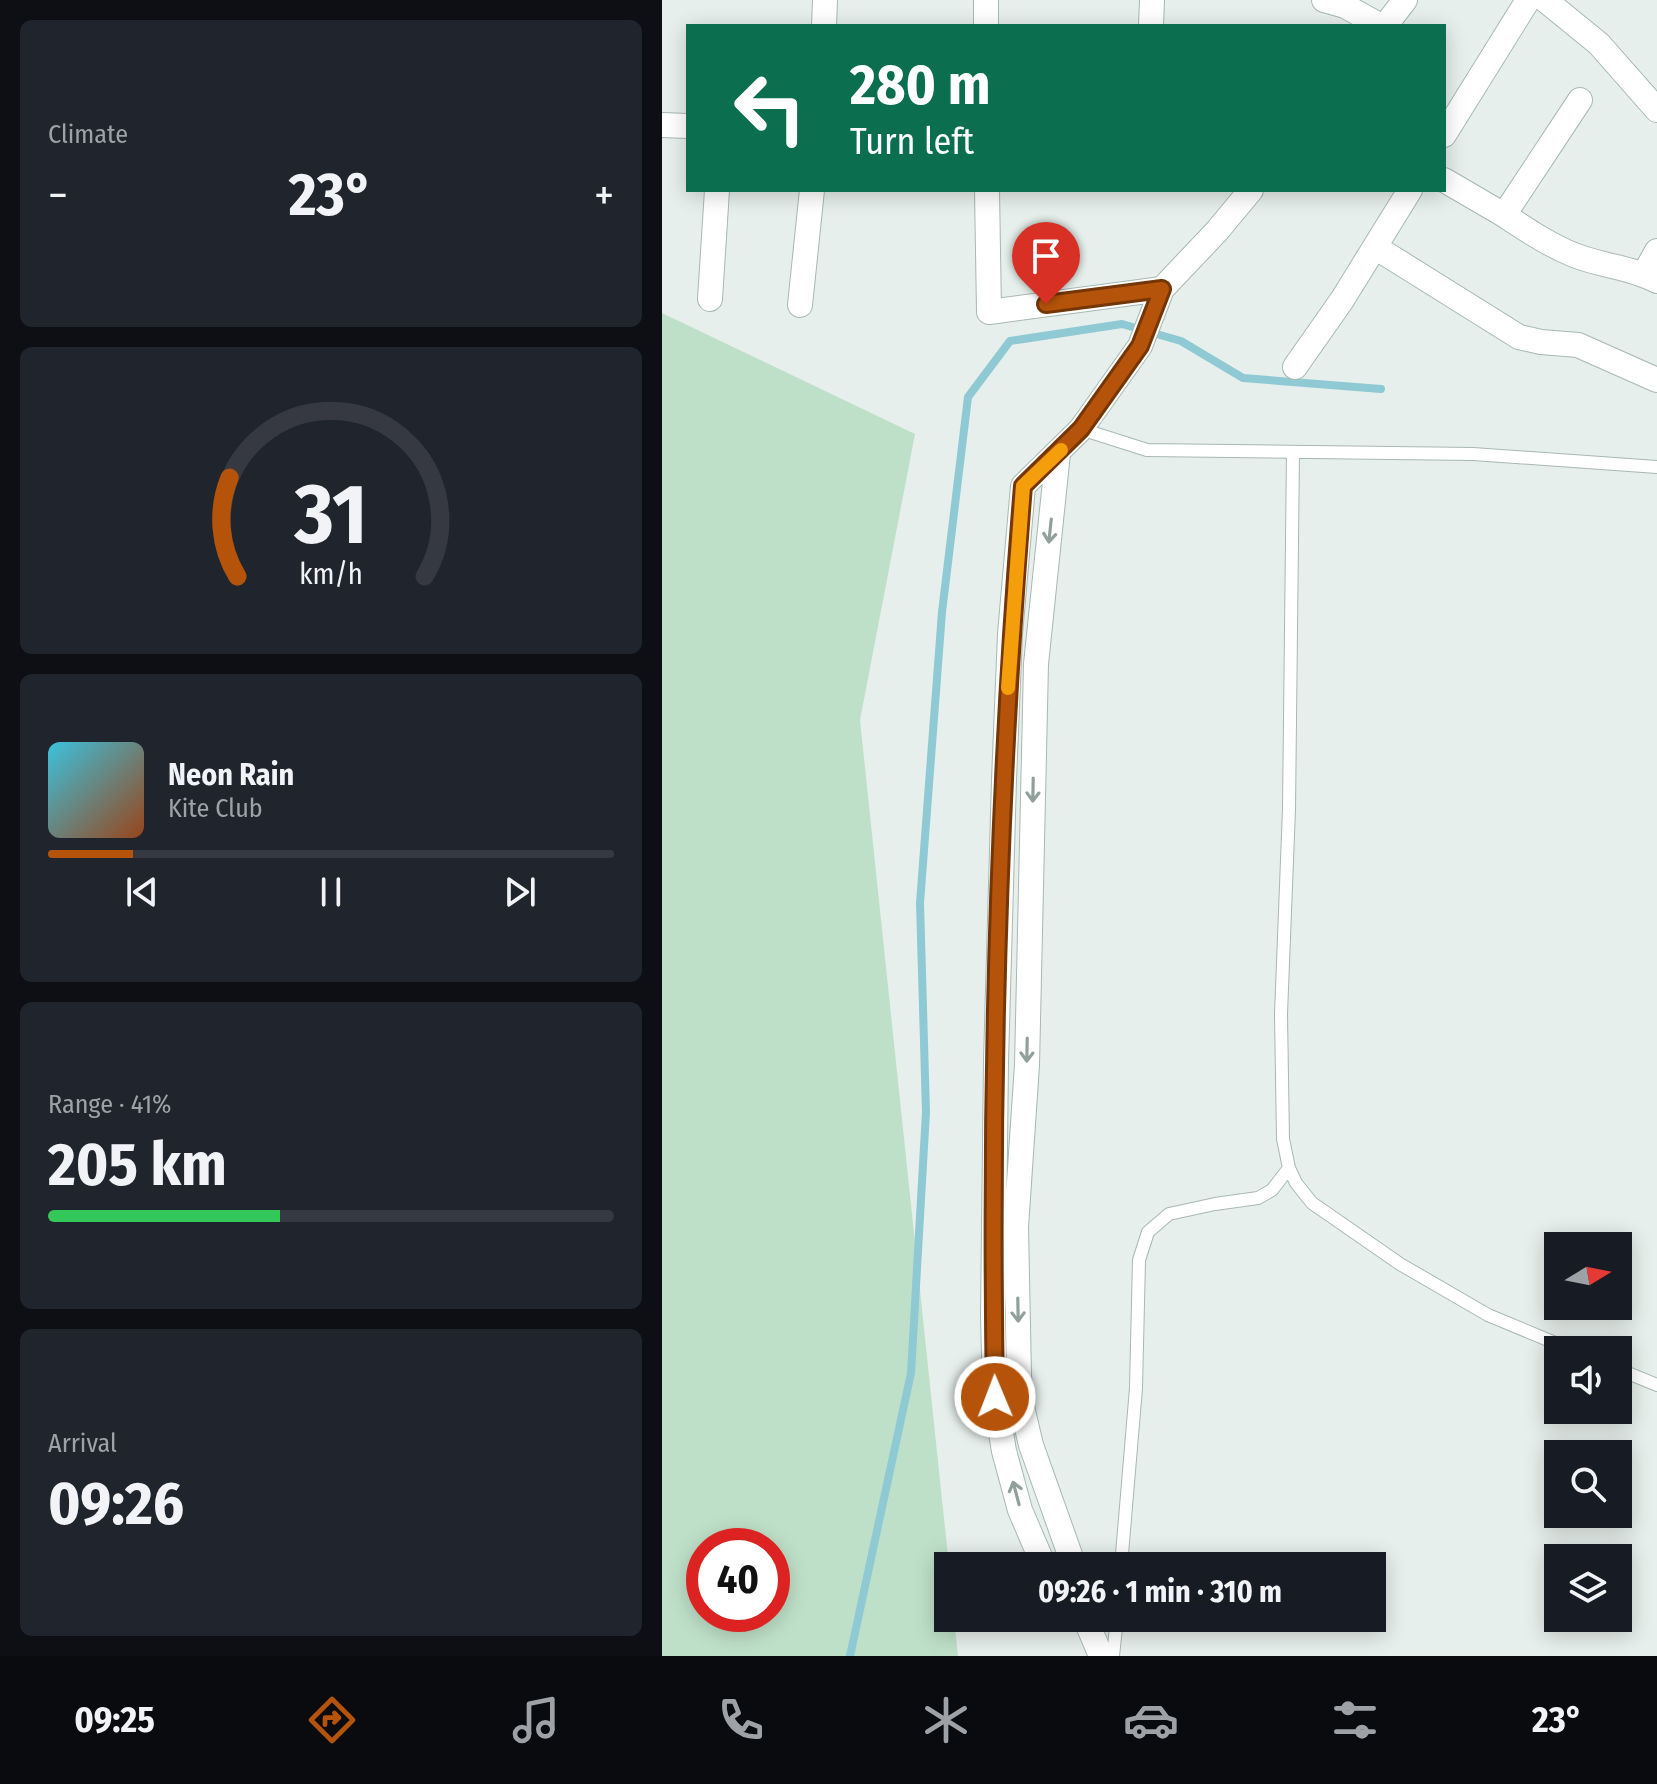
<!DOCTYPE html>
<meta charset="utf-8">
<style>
:root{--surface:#171b24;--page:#20242c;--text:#f1f3f6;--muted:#9ea1a6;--line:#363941;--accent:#b45309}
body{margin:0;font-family:"Fira Sans Condensed",sans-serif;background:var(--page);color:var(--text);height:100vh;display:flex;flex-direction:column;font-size:30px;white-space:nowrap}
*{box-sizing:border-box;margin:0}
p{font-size:26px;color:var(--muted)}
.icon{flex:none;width:44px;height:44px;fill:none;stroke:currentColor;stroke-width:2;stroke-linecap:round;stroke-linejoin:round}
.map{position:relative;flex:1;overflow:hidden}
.drawer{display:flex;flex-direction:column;gap:20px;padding:20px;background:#0d0f14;width:662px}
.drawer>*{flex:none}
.banner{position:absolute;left:24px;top:24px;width:760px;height:168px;border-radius:0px;box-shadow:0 4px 20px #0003;background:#0b6e4f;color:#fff;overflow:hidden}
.needle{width:52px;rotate:80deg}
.fabs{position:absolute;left:882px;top:1232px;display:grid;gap:16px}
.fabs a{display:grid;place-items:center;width:88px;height:88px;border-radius:0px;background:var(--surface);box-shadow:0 4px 20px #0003;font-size:40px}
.speed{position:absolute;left:24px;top:1528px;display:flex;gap:16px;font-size:40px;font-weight:700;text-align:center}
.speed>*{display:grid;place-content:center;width:104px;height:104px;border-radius:50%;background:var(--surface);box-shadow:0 4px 20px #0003;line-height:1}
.speed .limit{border:12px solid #d22;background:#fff;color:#111}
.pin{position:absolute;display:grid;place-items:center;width:68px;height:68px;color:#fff;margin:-82px -34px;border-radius:50% 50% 50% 0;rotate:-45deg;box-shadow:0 0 8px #0007}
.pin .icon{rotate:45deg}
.me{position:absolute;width:88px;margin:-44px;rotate:359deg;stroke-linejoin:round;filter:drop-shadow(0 0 6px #0008)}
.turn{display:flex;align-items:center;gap:28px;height:168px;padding:0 32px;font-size:36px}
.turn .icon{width:104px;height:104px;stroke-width:2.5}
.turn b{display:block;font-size:56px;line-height:68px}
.big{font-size:60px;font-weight:700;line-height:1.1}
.drawer .widget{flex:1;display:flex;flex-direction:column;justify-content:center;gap:12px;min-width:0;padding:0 28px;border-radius:12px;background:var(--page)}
.drawer .dial{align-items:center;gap:0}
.dial svg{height:208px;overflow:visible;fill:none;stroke:var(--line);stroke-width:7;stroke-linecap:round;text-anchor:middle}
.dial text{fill:var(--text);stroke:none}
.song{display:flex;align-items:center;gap:24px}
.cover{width:96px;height:96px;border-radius:12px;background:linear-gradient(135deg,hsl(190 70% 55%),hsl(20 70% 35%))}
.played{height:8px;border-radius:4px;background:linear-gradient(90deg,var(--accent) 15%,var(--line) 15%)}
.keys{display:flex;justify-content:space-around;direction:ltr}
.heat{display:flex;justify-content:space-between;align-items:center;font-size:44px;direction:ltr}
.charge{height:12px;border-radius:6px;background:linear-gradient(90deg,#34c759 41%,var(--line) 0)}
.trip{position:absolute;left:272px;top:1552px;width:452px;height:80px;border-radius:0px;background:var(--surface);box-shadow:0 4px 20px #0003;font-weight:700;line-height:80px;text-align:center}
.dock{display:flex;height:128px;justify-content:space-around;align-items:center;background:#090b0e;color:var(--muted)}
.dock .icon{width:56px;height:56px}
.dock .active{color:var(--accent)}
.dock b{font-size:36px;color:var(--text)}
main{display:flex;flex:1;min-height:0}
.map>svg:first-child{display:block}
</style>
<main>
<section class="drawer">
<div class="widget"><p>Climate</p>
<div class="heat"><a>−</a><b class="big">23°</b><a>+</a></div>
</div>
<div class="widget dial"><svg viewBox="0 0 100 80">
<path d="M14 69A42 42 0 1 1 86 69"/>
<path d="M14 69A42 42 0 0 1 11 31" stroke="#b45309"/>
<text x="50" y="56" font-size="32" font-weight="700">31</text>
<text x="50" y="72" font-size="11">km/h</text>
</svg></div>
<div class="widget">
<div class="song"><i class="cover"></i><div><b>Neon Rain</b><p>Kite Club</p></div></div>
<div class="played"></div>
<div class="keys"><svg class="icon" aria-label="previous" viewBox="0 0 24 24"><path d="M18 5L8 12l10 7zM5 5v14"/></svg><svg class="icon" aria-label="pause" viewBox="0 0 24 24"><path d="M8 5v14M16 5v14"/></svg><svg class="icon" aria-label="next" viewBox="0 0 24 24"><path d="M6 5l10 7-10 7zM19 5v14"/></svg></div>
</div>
<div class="widget"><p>Range · 41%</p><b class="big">205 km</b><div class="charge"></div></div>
<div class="widget"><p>Arrival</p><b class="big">09:26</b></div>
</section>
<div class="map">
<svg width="995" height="1656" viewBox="0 0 995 1656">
<rect width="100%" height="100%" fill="#e6efeb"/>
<path fill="#bfe0c8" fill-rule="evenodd" d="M0,313L253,434L198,720L287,1566L286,1618H292L296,1656H0ZM42,1546H110V1614H42Z"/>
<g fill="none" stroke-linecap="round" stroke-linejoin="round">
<path stroke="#8ec9d4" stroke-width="8" d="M188,1656L249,1373L264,1112L258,903L280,612L306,397L348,341L460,324L519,341L581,378L719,389"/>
<g stroke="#a8b8b2" stroke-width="14">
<path id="service" d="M419,429L485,450L811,454L995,467
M631,452L627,809L619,1014L621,1139L627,1168L634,1183L650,1203L738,1264L826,1315L910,1350
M956,1369L995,1385
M459,1566L474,1388L477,1260L486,1232L507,1214L553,1204L596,1198L610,1190L627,1168
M451,1656L455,1618"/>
</g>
<g stroke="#a8b8b2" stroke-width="26">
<path id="minor" d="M324,0V26
M662,0L683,6L719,26
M883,0L937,44L995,110
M162,26L163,0
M489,26L490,0
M0,125L26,126
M782,135L866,0
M782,180L842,215L918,100
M325,190L327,312L500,289
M842,215C865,230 887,245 912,255C939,266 969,267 995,281
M713,247L857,337L879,342L916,345L995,380
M982,274L995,251
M48,299L55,190
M138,305L150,190
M633,367L680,300L748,190"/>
</g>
<g stroke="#a8b8b2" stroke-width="26">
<path id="tertiary" d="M723,26L743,0
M396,453L374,664L365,1065L354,1227L357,1376L361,1411L369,1445L412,1566
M382,1566L358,1510L342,1451L333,1397L331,1315L334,1061L342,780L348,634L361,486L419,429L478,346L500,289L555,231L589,190
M423,1618L439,1656"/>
</g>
<use href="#service" stroke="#fff" stroke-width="12"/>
<use href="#minor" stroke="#fff" stroke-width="24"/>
<use href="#tertiary" stroke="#fff" stroke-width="24"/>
</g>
<defs><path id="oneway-shaft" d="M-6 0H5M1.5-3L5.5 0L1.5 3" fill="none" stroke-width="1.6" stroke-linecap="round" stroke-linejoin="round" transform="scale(2)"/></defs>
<g stroke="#92a09c">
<use href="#oneway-shaft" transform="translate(388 531) rotate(96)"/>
<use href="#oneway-shaft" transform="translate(371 790) rotate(91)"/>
<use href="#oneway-shaft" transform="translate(365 1050) rotate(91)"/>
<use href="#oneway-shaft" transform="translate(356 1310) rotate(89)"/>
<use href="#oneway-shaft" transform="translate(354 1493) rotate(-105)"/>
</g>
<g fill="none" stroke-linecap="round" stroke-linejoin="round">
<g stroke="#753606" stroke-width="20">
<path id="route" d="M333,1397C328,1093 336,788 361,486L419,429L478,346L500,289L384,304"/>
</g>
<use href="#route" stroke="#b45309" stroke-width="14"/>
<path stroke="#f59e0b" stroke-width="14" d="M346,688L361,486L399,450"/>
</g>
</svg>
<div class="fabs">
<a><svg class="needle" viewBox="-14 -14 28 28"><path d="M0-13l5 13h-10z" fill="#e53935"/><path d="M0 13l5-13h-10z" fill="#9ea1a6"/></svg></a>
<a><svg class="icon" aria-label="sound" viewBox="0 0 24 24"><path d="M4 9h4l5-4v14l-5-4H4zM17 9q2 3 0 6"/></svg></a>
<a><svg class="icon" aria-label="search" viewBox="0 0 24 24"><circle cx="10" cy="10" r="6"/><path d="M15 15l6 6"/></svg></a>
<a><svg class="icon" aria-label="layers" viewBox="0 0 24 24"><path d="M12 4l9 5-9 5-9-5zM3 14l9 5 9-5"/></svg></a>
</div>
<div class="speed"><div class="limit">40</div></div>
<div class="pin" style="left:384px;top:304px;background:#d93025"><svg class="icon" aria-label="arrive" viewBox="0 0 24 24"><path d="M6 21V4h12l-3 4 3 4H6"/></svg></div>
<svg class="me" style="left:333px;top:1397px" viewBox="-20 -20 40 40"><circle r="17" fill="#b45309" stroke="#fff" stroke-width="3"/><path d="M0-11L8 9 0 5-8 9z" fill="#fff"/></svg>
<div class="trip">09:26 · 1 min · 310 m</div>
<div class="banner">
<div class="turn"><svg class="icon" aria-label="left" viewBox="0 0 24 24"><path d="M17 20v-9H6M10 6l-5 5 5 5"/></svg><div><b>280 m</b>Turn left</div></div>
</div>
</div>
</main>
<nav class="dock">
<b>09:25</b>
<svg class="icon active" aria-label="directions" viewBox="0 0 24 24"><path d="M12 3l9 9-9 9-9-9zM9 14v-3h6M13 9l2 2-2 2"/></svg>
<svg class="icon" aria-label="music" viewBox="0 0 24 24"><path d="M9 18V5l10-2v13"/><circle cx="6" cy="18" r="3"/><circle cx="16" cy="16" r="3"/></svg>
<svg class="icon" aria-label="phone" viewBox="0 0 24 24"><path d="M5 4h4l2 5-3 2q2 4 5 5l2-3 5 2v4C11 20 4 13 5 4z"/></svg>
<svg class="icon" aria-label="climate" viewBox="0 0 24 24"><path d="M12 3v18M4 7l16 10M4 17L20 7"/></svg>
<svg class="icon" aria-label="car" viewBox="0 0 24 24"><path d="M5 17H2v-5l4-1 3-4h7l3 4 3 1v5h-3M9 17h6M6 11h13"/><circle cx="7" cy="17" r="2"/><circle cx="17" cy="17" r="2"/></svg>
<svg class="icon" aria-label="filters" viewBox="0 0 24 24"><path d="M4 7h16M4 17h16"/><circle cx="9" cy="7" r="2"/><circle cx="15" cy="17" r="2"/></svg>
<b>23°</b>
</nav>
